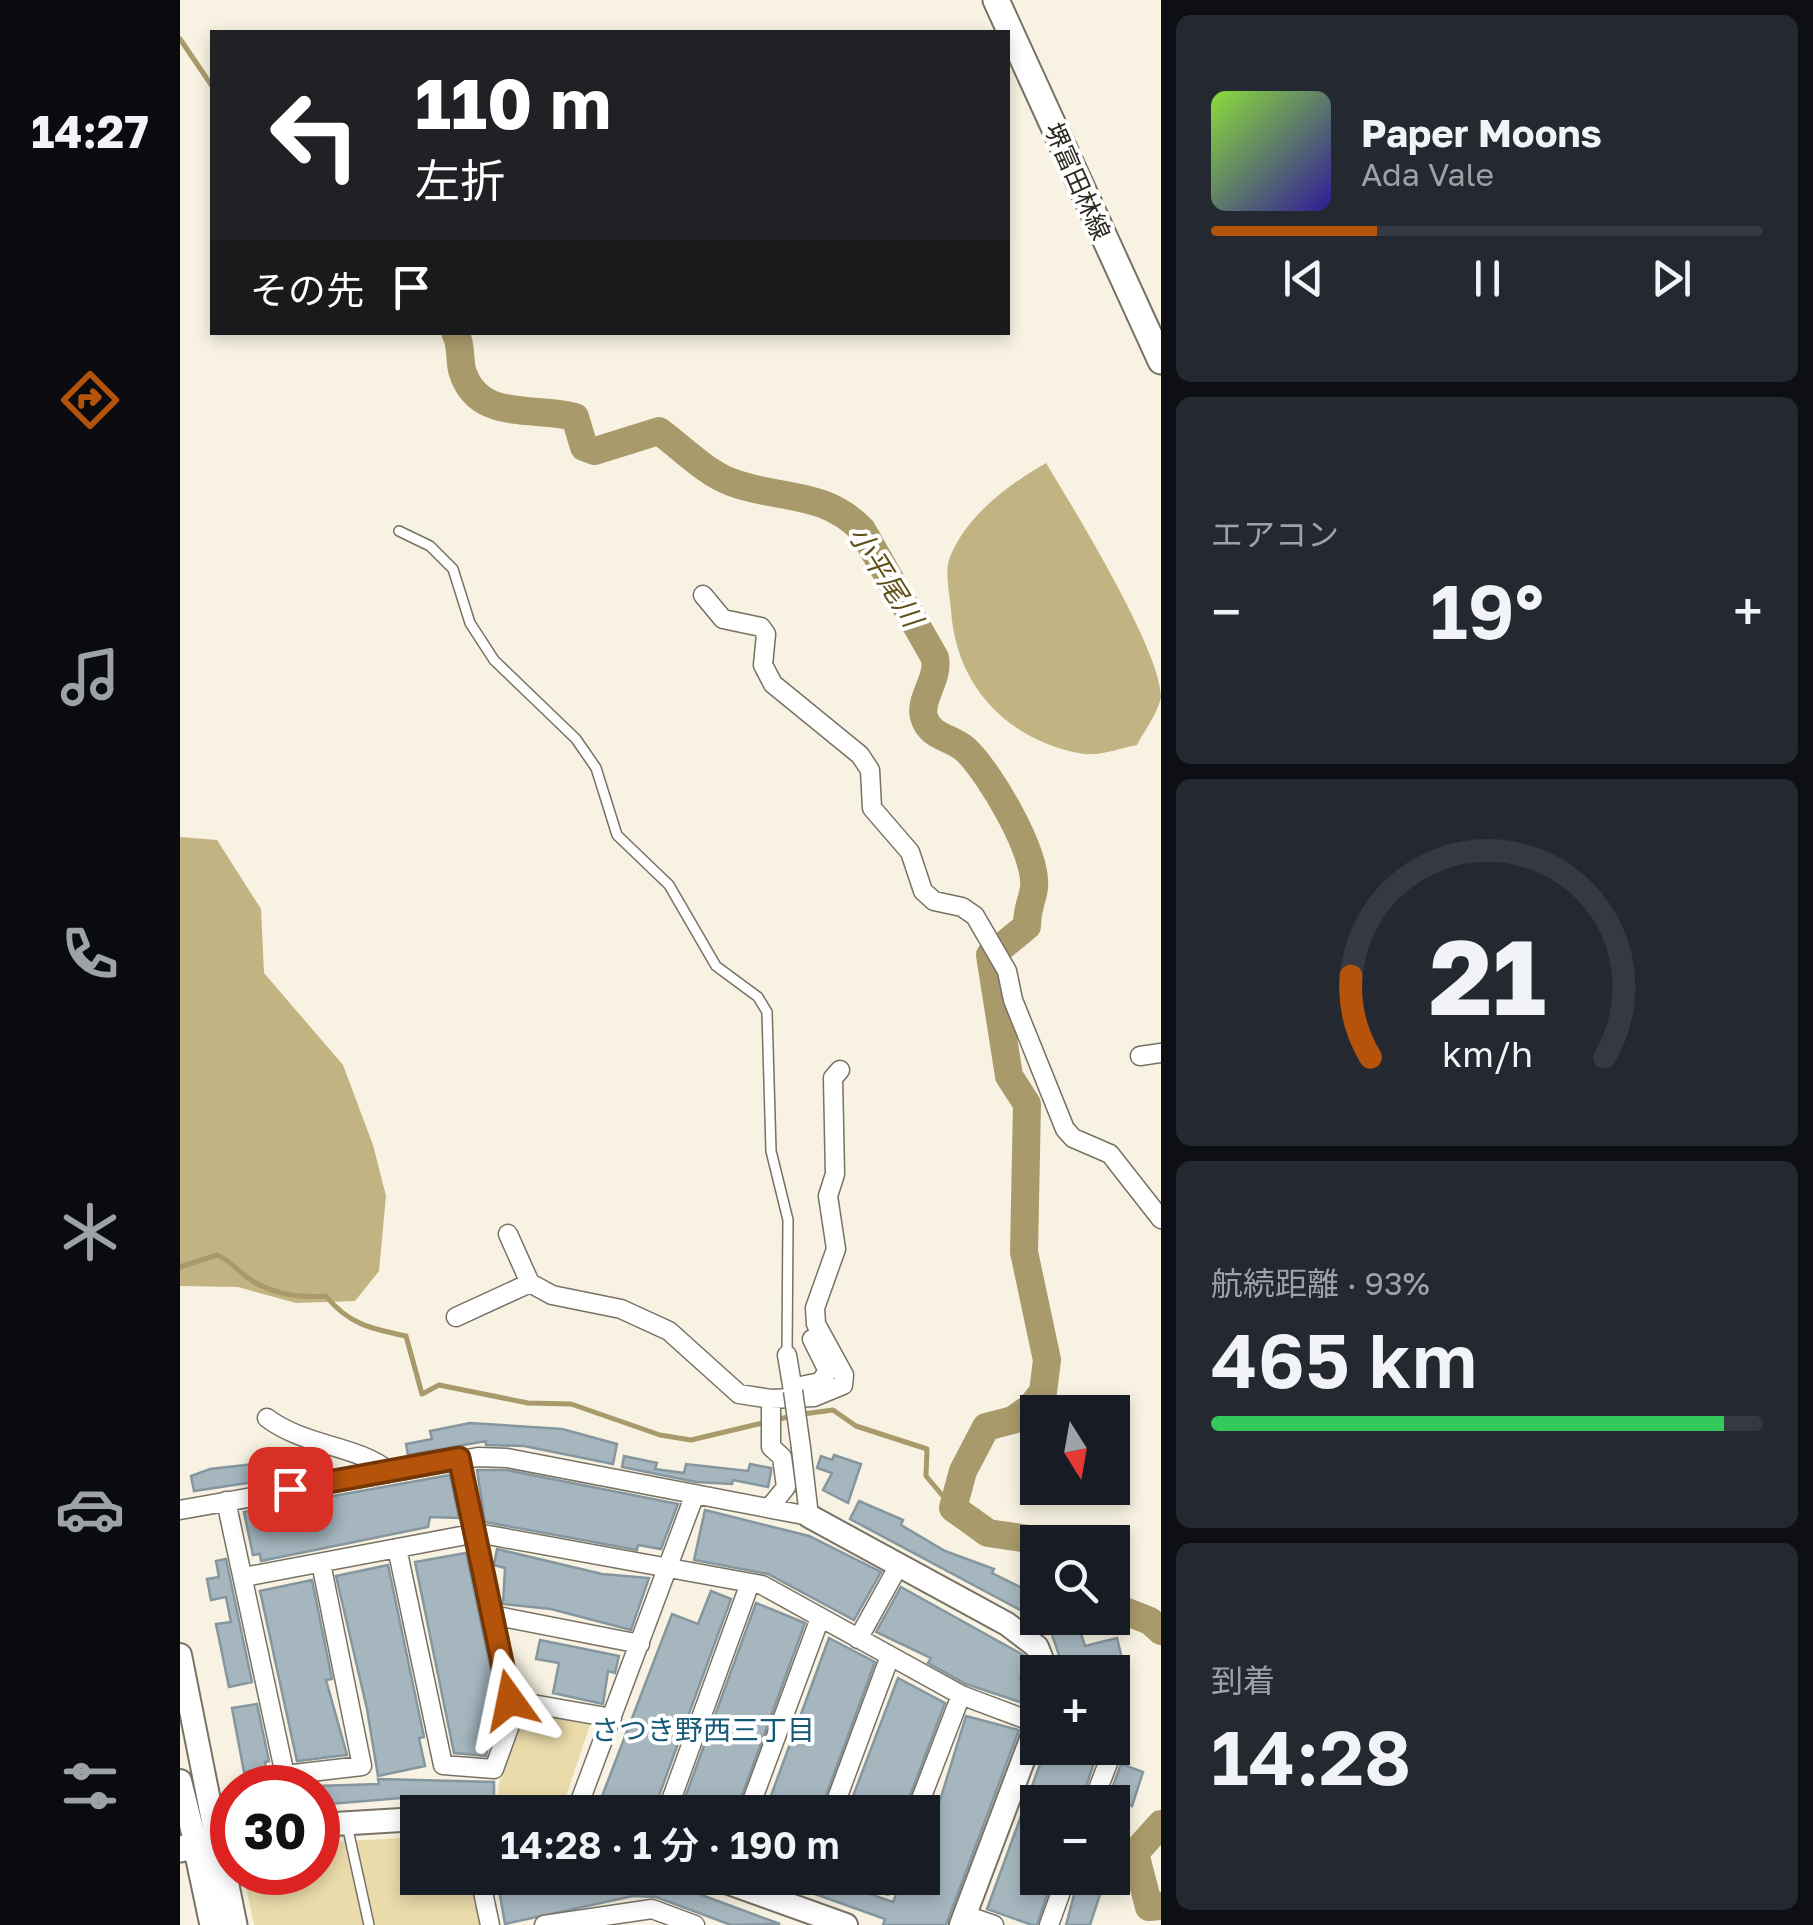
<!DOCTYPE html>
<html lang="ja">
<meta charset="utf-8">
<style>
:root{--surface:#171b24;--page:#242831;--text:#f1f3f6;--muted:#9ea1a6;--line:#363941;--accent:#b45309}
body{margin:0;font-family:"Golos Text","Noto Sans JP",sans-serif;background:var(--page);color:var(--text);height:100vh;display:flex;flex-direction:column;font-size:38px;white-space:nowrap}
*{box-sizing:border-box;margin:0}
p{font-size:32px;color:var(--muted)}
.icon{flex:none;width:55px;height:55px;fill:none;stroke:currentColor;stroke-width:2;stroke-linecap:round;stroke-linejoin:round}
.map{position:relative;flex:1;overflow:hidden}
.side{display:flex;flex-direction:column;gap:15px;padding:15px;background:#0d0f14;width:652px}
.side>*{flex:none}
.banner{position:absolute;left:30px;top:30px;width:800px;height:305px;border-radius:0px;box-shadow:0 5px 15px #0003;background:#202124;color:#fff;overflow:hidden}
.needle{width:65px;rotate:169deg}
.fabs{position:absolute;left:840px;top:1395px;display:grid;gap:20px}
.fabs a{display:grid;place-items:center;width:110px;height:110px;border-radius:0px;background:var(--surface);box-shadow:0 5px 15px #0003;font-size:50px}
.speed{position:absolute;left:30px;top:1765px;display:flex;gap:20px;font-size:50px;font-weight:700;text-align:center}
.speed>*{display:grid;place-content:center;width:130px;height:130px;border-radius:50%;background:var(--surface);box-shadow:0 5px 15px #0003;line-height:1}
.speed .limit{border:15px solid #d22;background:#fff;color:#111}
.pin{position:absolute;display:grid;place-items:center;width:85px;height:85px;color:#fff;margin:-42px;border-radius:20px;box-shadow:0 5px 15px #0006}
.me{position:absolute;width:110px;margin:-55px;rotate:348deg;stroke-linejoin:round;filter:drop-shadow(0 0 8px #0008)}
.turn{display:flex;align-items:center;gap:35px;height:210px;padding:0 40px;font-size:45px}
.turn .icon{width:130px;height:130px;stroke-width:2.5}
.turn b{display:block;font-size:70px;line-height:85px}
.then{display:flex;align-items:center;height:95px;padding:0 40px;background:#0003;gap:20px;font-size:38px}
.big{font-size:75px;font-weight:600;line-height:1.1}
.side .card{flex:1;display:flex;flex-direction:column;justify-content:center;gap:15px;min-width:0;padding:0 35px;border-radius:15px;background:var(--page)}
.side .dial{align-items:center;gap:0}
.dial svg{height:260px;overflow:visible;fill:none;stroke:var(--line);stroke-width:7;stroke-linecap:round;text-anchor:middle}
.dial text{fill:var(--text);stroke:none}
.song{display:flex;align-items:center;gap:30px}
.cover{width:120px;height:120px;border-radius:15px;background:linear-gradient(135deg,hsl(90 70% 55%),hsl(250 70% 35%))}
.played{height:10px;border-radius:5px;background:linear-gradient(90deg,var(--accent) 30%,var(--line) 30%)}
.keys{display:flex;justify-content:space-around;direction:ltr}
.heat{display:flex;justify-content:space-between;align-items:center;font-size:55px;direction:ltr}
.charge{height:15px;border-radius:8px;background:linear-gradient(90deg,#34c759 93%,var(--line) 0)}
.trip{position:absolute;left:220px;top:1795px;width:540px;height:100px;border-radius:0px;background:var(--surface);box-shadow:0 5px 15px #0003;font-weight:600;line-height:100px;text-align:center}
main{display:flex;flex:1;min-height:0}
.menu{display:flex;flex-direction:column;width:180px;justify-content:space-around;align-items:center;background:#090b0e;color:var(--muted)}
.menu .icon{width:70px;height:70px}
.menu .selected{color:var(--accent)}
.menu b{font-size:45px;color:var(--text)}
.map>svg:first-child{display:block}
</style>
<main>
<nav class="menu">
<b>14:27</b>
<svg class="icon selected" aria-label="directions" viewBox="0 0 24 24"><path d="M12 3l9 9-9 9-9-9zM9 14v-3h6M13 9l2 2-2 2"/></svg>
<svg class="icon" aria-label="music" viewBox="0 0 24 24"><path d="M9 18V5l10-2v13"/><circle cx="6" cy="18" r="3"/><circle cx="16" cy="16" r="3"/></svg>
<svg class="icon" aria-label="phone" viewBox="0 0 24 24"><path d="M5 4h4l2 5-3 2q2 4 5 5l2-3 5 2v4C11 20 4 13 5 4z"/></svg>
<svg class="icon" aria-label="climate" viewBox="0 0 24 24"><path d="M12 3v18M4 7l16 10M4 17L20 7"/></svg>
<svg class="icon" aria-label="car" viewBox="0 0 24 24"><path d="M5 17H2v-5l4-1 3-4h7l3 4 3 1v5h-3M9 17h6M6 11h13"/><circle cx="7" cy="17" r="2"/><circle cx="17" cy="17" r="2"/></svg>
<svg class="icon" aria-label="filters" viewBox="0 0 24 24"><path d="M4 7h16M4 17h16"/><circle cx="9" cy="7" r="2"/><circle cx="15" cy="17" r="2"/></svg>
</nav>
<div class="map">
<svg width="981" height="1925" viewBox="0 0 981 1925">
<rect width="100%" height="100%" fill="#f7f2e1"/>
<path fill="#eadbaa" d="M346,1712L410,1725L382,1809L374,1812L316,1806L320,1779Z
M237,1837L238,1878H289L300,1925H74L63,1873L138,1872V1843Z"/>
<path fill="#c2b383" d="M866,463C893,508 981,650 981,697C978,713 964,731 957,745C941,748 920,756 904,754C828,741 776,687 771,610C770,595 764,571 770,557C787,515 828,485 866,463Z
M0,837L37,840L81,909L84,973L163,1065L193,1145L206,1196L199,1271L175,1301L116,1303L58,1287L0,1286Z"/>
<g fill="none" stroke-linecap="round" stroke-linejoin="round">
<path stroke="#a89a6a" stroke-width="5" d="M0,39L32,86
M0,1267L37,1255C53,1262 61,1275 76,1283C98,1295 121,1298 146,1296C168,1324 192,1329 226,1336L242,1394L259,1385L348,1403L391,1404L480,1435L511,1440L612,1416
M623,1414L653,1410L676,1426L747,1449L746,1476L773,1508"/>
<path stroke="#a89a6a" stroke-width="28" d="M275,332C282,346 279,356 282,370C297,422 353,406 395,417L404,447L415,451L479,431C501,447 526,473 551,482C598,500 644,490 682,530L755,658C759,680 739,698 744,717C750,738 772,737 786,750C810,773 858,854 854,888C852,903 847,906 847,926L819,949
M810,955L829,1076L847,1104L844,1252L867,1360L863,1392L850,1408L833,1420L806,1427L783,1471L773,1508L808,1533L870,1542
M932,1606L970,1621L981,1631
M981,1824L955,1853L969,1907L981,1906"/>
</g>
<path fill="#a5b6bf" stroke="#86969f" stroke-width="2.5" d="M290,1423L382,1429L437,1444L433,1464L344,1446L306,1445V1441L228,1455L226,1444L252,1439L250,1431Z
M654,1455L681,1464L668,1503L643,1490L652,1473L637,1468L641,1456L652,1460Z
M444,1456L477,1463L475,1469L504,1473L506,1464L568,1471L570,1464L591,1468V1472L588,1487L553,1480L552,1484L516,1482L442,1467Z
M126,1458L129,1474L14,1491L11,1476L30,1469Z
M297,1470H326L498,1504L481,1549L458,1545L457,1550L305,1522Z
M270,1475L279,1518L250,1517L248,1527L81,1561L80,1554L73,1555L64,1512Z
M679,1501L723,1520L721,1525L765,1551L814,1569L812,1573L858,1596V1618H885L893,1633L900,1631L905,1646L937,1638L947,1679L932,1683V1672H885L871,1632L865,1634L857,1619L670,1519Z
M525,1510L629,1536L701,1572L674,1620L588,1574L514,1560Z
M317,1549L422,1574L469,1578L451,1630L371,1609L323,1604L325,1568L314,1565Z
M286,1553L318,1703L306,1756L274,1753L235,1562Z
M46,1559L72,1682L49,1687L36,1624L51,1622L46,1597L31,1600L27,1579L39,1577L36,1561Z
M208,1565L244,1737L239,1738L245,1766L198,1776L187,1709L156,1576Z
M132,1580L152,1679L146,1680L167,1755L117,1761L80,1591Z
M721,1587L845,1656L847,1663L840,1678L857,1684L849,1705L786,1684L748,1663L751,1658L696,1632Z
M531,1591L551,1599L473,1812H416L492,1614L518,1624Z
M576,1603L625,1623L556,1812H544L506,1795Z
M649,1638L695,1662L640,1812H585Z
M360,1640L439,1656L435,1673L428,1671L423,1704L373,1693L379,1663L356,1659Z
M718,1678L765,1703L724,1812H667Z
M77,1704L89,1761L85,1762L86,1768L64,1772L52,1708Z
M786,1716L839,1730L766,1925H703L705,1919L596,1880L643,1878L713,1902L723,1878H742V1838L748,1822L753,1823Z
M866,1748L891,1750L914,1763L901,1802L858,1793V1878H873L857,1925H852L807,1909Z
M941,1764L963,1772L952,1806L944,1803L934,1831L932,1801L928,1799Z
M198,1779L314,1782V1804L221,1798L138,1805V1786L199,1784Z
M317,1878H476L600,1924L551,1925L476,1897L453,1896L325,1924Z
M898,1880L922,1888L910,1925H886Z"/>
<g fill="none" stroke-linecap="round" stroke-linejoin="round">
<g stroke="#777264" stroke-width="12">
<path id="lane" d="M219,531L250,546L273,569L290,623L314,660L396,739L416,768L437,835L489,885L536,966L578,997L587,1012L591,1151L608,1220L607,1355
M167,1825L189,1925"/>
</g>
<g stroke="#777264" stroke-width="21">
<path id="street" d="M523,595L543,619L581,627L586,634L583,665L593,684L680,755L690,770L692,808L730,852L743,891L754,901L782,907L795,916L827,971L833,1000L885,1129L893,1138L930,1154L981,1219
M960,1056L981,1053
M328,1234L350,1283L372,1295L441,1309L489,1331L559,1394L591,1399L634,1397L663,1385L664,1375L636,1324L635,1308L656,1249L648,1196L655,1174L653,1078L660,1070
M276,1317L350,1283
M607,1355L613,1391
M616,1387L640,1382L648,1371L632,1339
M87,1418C124,1446 178,1446 207,1470
M279,1459L330,1700L432,1718
M46,1501L105,1775L182,1766L141,1563
M590,1507L606,1487L602,1457L591,1447V1399
M0,1510L298,1457L327,1458L629,1516L621,1448
M217,1548L263,1765L314,1769L330,1725V1700
M64,1577L297,1533L582,1585L781,1695L858,1724
M312,1615L460,1644
M678,1639L719,1565
M913,1802L928,1763L921,1748
M396,1812L515,1494
M514,1812L490,1803L570,1583
M568,1812L640,1618
M652,1812L710,1656
M736,1812L781,1695
M300,1878L310,1925
M688,1878L708,1885L711,1878
M785,1915L814,1925
M364,1925L472,1909L515,1925
M869,1925L886,1878"/>
</g>
<g stroke="#777264" stroke-width="26">
<path id="secondary" d="M629,1516L827,1624L857,1647L867,1672
M0,1655L37,1841L52,1839
M0,1781L16,1845
M138,1825L238,1819
M535,1878L666,1925
M781,1925L858,1721"/>
</g>
<g stroke="#777264" stroke-width="29">
<path id="primary" d="M816,0L981,361
M16,1845L33,1925
M0,1849L37,1841L54,1925"/>
</g>
<use href="#lane" stroke="#fff" stroke-width="9"/>
<use href="#street" stroke="#fff" stroke-width="18"/>
<use href="#secondary" stroke="#fff" stroke-width="22"/>
<use href="#primary" stroke="#fff" stroke-width="25"/>
<g stroke="#777264" stroke-width="21" stroke-linecap="butt">
<path id="street-bridge" d="M613,1391L621,1448"/>
</g>
<use href="#street-bridge" stroke="#fff" stroke-width="18"/>
</g>
<g fill="none" stroke-linecap="round" stroke-linejoin="round">
<g stroke="#753606" stroke-width="25">
<path id="route" d="M110,1489L279,1458L330,1700"/>
</g>
<use href="#route" stroke="#b45309" stroke-width="18"/>
</g>
<g text-anchor="middle" dominant-baseline="central" stroke-width="8" stroke-linejoin="round" paint-order="stroke">
<g font-size="25" fill="#2c2a23" stroke="#fff">
<text transform="translate(898 181) rotate(66)">堺富田林線</text>
</g>
<g font-size="28" font-style="italic" fill="#605117" stroke="#fff">
<text transform="translate(706 576) rotate(58)">小平尾川</text>
</g>
<g font-size="28" fill="#175a77" stroke="#fff">
<text x="523" y="1729">さつき野西三丁目</text>
</g>
</g>
</svg>
<div class="fabs">
<a><svg class="needle" viewBox="-14 -14 28 28"><path d="M0-13l5 13h-10z" fill="#e53935"/><path d="M0 13l5-13h-10z" fill="#9ea1a6"/></svg></a>
<a><svg class="icon" aria-label="search" viewBox="0 0 24 24"><circle cx="10" cy="10" r="6"/><path d="M15 15l6 6"/></svg></a>
<a>+</a>
<a>−</a>
</div>
<div class="speed"><div class="limit">30</div></div>
<div class="pin" style="left:110px;top:1489px;background:#d93025"><svg class="icon" aria-label="arrive" viewBox="0 0 24 24"><path d="M6 21V4h12l-3 4 3 4H6"/></svg></div>
<svg class="me" style="left:330px;top:1700px" viewBox="-20 -20 40 40"><path d="M0-17L14 15 0 8-14 15z" fill="#b45309" stroke="#fff" stroke-width="4"/></svg>
<div class="trip">14:28 · 1 分 · 190 m</div>
<div class="banner">
<div class="turn"><svg class="icon" aria-label="left" viewBox="0 0 24 24"><path d="M17 20v-9H6M10 6l-5 5 5 5"/></svg><div><b>110 m</b>左折</div></div>
<div class="then">その先<svg class="icon" aria-label="arrive" viewBox="0 0 24 24"><path d="M6 21V4h12l-3 4 3 4H6"/></svg></div>
</div>
</div>
<section class="side">
<div class="card">
<div class="song"><i class="cover"></i><div><b>Paper Moons</b><p>Ada Vale</p></div></div>
<div class="played"></div>
<div class="keys"><svg class="icon" aria-label="previous" viewBox="0 0 24 24"><path d="M18 5L8 12l10 7zM5 5v14"/></svg><svg class="icon" aria-label="pause" viewBox="0 0 24 24"><path d="M8 5v14M16 5v14"/></svg><svg class="icon" aria-label="next" viewBox="0 0 24 24"><path d="M6 5l10 7-10 7zM19 5v14"/></svg></div>
</div>
<div class="card"><p>エアコン</p>
<div class="heat"><a>−</a><b class="big">19°</b><a>+</a></div>
</div>
<div class="card dial"><svg viewBox="0 0 100 80">
<path d="M14 69A42 42 0 1 1 86 69"/>
<path d="M14 69A42 42 0 0 1 8 44" stroke="#b45309"/>
<text x="50" y="56" font-size="32" font-weight="700">21</text>
<text x="50" y="72" font-size="11">km/h</text>
</svg></div>
<div class="card"><p>航続距離 · 93%</p><b class="big">465 km</b><div class="charge"></div></div>
<div class="card"><p>到着</p><b class="big">14:28</b></div>
</section>
</main>
